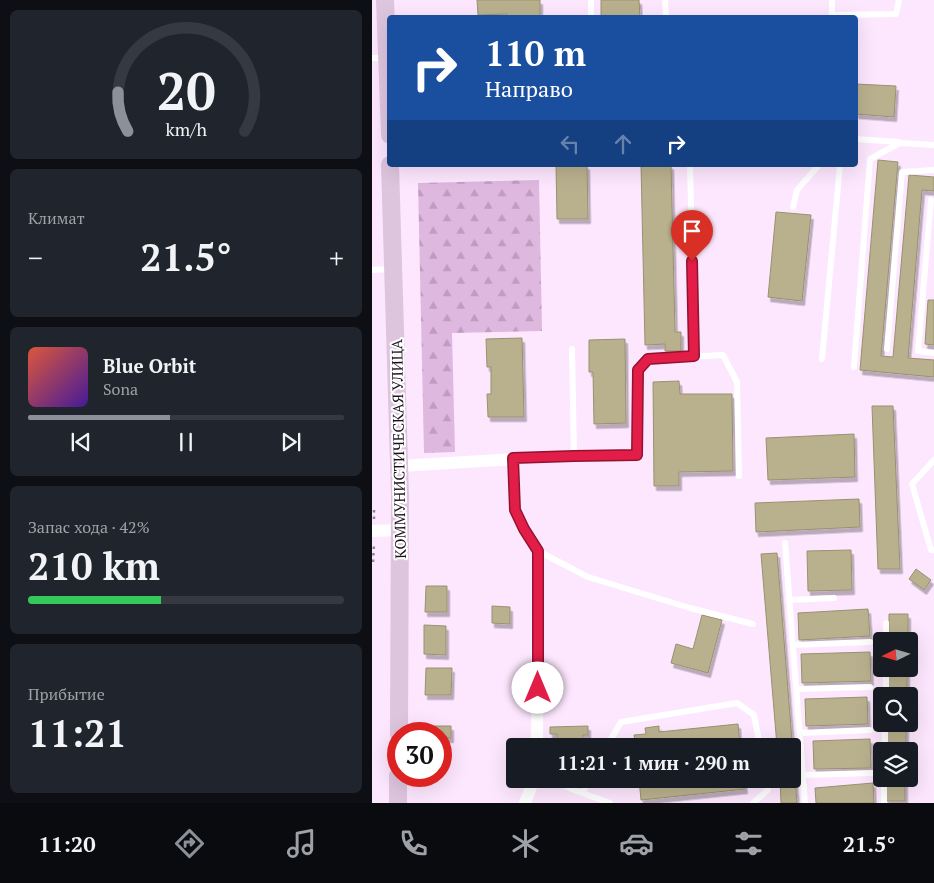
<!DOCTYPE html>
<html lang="ru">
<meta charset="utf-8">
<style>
:root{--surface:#171b24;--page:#20242c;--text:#f1f3f6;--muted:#9ea1a6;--line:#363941;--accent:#8c9099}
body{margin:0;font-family:"PT Serif",serif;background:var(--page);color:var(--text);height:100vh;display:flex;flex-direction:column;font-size:19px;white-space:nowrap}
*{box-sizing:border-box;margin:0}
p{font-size:16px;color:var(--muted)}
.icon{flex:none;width:28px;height:28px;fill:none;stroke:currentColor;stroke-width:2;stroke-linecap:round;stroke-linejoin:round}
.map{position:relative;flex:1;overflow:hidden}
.details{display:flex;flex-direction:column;gap:10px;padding:10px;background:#0d0f14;width:372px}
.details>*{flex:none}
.top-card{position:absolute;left:15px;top:15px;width:471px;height:152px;border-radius:5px;box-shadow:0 5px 20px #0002;background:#1a4fa0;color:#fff;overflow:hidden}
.needle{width:32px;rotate:265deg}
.tools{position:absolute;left:501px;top:632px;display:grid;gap:10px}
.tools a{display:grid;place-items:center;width:45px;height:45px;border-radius:5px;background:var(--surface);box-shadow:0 5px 20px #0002;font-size:25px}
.speed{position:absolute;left:15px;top:722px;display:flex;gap:10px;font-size:25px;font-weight:700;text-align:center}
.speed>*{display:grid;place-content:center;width:65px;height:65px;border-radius:50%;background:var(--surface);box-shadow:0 5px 20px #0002;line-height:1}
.speed .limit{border:8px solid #d22;background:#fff;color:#111}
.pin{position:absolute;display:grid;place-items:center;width:42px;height:42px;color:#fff;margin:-51px -21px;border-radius:50% 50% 50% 0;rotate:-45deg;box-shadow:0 0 5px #0007}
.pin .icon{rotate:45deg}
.me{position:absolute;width:55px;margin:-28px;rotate:0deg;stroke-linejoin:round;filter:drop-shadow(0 0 4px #0008)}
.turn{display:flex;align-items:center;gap:18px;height:105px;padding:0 15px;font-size:22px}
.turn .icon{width:65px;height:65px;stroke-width:2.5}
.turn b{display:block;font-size:35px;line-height:42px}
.lanes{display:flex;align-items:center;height:48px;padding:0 15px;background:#0003;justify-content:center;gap:25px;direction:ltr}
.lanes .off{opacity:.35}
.big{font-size:38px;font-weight:800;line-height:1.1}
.details .widget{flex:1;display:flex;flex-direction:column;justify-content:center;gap:8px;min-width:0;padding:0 18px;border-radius:8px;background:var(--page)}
.details .dial{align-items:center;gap:0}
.dial svg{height:130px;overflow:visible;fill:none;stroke:var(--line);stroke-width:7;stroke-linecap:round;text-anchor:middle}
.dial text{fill:var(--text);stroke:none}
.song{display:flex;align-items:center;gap:15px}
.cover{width:60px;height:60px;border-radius:8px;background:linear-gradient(135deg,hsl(10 70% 55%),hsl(260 70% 35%))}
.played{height:5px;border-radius:2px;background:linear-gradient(90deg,var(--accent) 45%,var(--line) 45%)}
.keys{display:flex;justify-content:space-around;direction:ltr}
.heat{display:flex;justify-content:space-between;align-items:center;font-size:28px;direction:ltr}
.charge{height:8px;border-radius:4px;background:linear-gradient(90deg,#34c759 42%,var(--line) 0)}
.trip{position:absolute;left:134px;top:738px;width:295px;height:50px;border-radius:5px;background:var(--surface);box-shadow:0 5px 20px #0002;font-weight:800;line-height:50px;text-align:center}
.tabs{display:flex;height:80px;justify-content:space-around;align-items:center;background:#090b0e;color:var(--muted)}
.tabs .icon{width:35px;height:35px}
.tabs .on{color:var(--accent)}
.tabs b{font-size:22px;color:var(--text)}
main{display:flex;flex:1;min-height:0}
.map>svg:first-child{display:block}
</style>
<main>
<section class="details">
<div class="widget dial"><svg viewBox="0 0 100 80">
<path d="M14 69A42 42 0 1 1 86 69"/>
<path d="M14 69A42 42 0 0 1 8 45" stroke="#8c9099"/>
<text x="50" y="56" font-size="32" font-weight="700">20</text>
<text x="50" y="72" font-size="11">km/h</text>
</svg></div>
<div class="widget"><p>Климат</p>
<div class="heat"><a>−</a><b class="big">21.5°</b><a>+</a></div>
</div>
<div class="widget">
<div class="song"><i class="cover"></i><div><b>Blue Orbit</b><p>Sona</p></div></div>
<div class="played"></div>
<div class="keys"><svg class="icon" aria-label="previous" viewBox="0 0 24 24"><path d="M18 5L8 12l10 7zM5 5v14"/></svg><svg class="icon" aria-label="pause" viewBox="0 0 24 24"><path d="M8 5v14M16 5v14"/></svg><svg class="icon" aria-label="next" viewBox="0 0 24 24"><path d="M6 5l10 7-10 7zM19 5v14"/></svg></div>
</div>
<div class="widget"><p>Запас хода · 42%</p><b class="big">210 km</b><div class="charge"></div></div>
<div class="widget"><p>Прибытие</p><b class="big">11:21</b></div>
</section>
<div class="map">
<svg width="562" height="803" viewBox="0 0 562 803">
<defs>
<pattern id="forest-firs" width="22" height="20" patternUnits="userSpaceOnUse" patternTransform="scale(1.25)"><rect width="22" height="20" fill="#deb8df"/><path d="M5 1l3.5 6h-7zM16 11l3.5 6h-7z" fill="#be9dbf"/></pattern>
<filter id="shadow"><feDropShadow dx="2.5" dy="4.5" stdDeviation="0" flood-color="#0004"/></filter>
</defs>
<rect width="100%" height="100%" fill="#fde7fe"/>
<path fill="url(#forest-firs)" d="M167,180L170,331L80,333L83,452L52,453L46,183Z"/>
<path fill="#b9b18e" stroke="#99916f" filter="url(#shadow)" d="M105,0H168V18H136L135,14L106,15Z
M229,0H267L268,18H234V15L229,16Z
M484,84L524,86L522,117L484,114Z
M506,160L526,162L509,356L521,357L537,175L562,177V191L550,190L536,358L562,360V377L488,370Z
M184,165H215L216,219H185Z
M269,165H299L303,332H309V351H293V344L273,345Z
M404,212L439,215L430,301L396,297Z
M556,300H562V345L553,344Z
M150,338L152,417H116L115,394H119V367H115L114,339Z
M253,339L254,423L222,424L221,372H217V340Z
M307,381L308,394H360L361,471L307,472V486H282L281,382Z
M500,406H521L528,569H506Z
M482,434L483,477L396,480L394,438Z
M487,499L488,527L384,532L383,503Z
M479,550L480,590L436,591L435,551Z
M405,553L425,803H409L408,779H420V746H405L389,554Z
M544,569L559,580L552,590L537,579Z
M54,586H75V612H53Z
M120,606L138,607V624L120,623Z
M496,609L498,636L427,640L426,613Z
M517,614H536V641H517Z
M330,615L350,620L336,673L299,663L304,644L321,649Z
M52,625L74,626V655L52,654Z
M498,652L499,681L430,683L429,654Z
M54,668H80L79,695H53Z
M516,669H535V696H516Z
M495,697L496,724L434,726L433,699Z
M366,724L368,746H264L262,735L274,734L273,728L287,726V732Z
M515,724H534V751H515Z
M56,726H79V738H69V734H55Z
M216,726V735H211V746H185V734H178V727Z
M498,739L499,768L442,769L441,741Z
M267,779H372L373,789L269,800Z
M514,779H533V801H514Z
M501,783L502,803H444L443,788Z"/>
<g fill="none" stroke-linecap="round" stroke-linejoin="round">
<path stroke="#918192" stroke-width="2.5" stroke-dasharray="2.5 4" stroke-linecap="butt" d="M2,510V519
M1,562L2,544"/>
<path stroke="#fff" stroke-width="6" d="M219,0V18
M293,0L294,18
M460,0V15L524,14L527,0
M0,58H14
M484,139L527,142
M318,165L323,356
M559,200L546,351L562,353
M421,207L425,190L447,165
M0,270L19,269
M200,349L202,456
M515,349L530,172L562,170
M450,359L468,165
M482,367L498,159L528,143L562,145
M141,459L202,456L265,455L266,370L276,359L351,355L365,382L367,476
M562,460L540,484L559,550H562
M413,543L433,803
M166,551L216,577L318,608L381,624
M417,600L462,598
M514,641V623
M421,645L498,642
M424,689L498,687
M514,696V669
M428,733L498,730
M235,746L249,722L365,703L382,715L388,746
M513,751V724
M431,775L501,773
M179,779L202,790L238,803
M210,793L218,779
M381,803L396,790L394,779
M512,803V779"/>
<path stroke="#fff" stroke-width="12" d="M28,466L141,459L143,510L152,529L166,551L165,746
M0,531L29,530
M153,803L162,779"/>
<path stroke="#ddc5de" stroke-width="18" d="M13,0L18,135
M18,165L28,496L27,734
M26,803V776"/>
</g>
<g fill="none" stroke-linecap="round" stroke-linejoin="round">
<g stroke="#92132f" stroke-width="12">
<path id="route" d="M166,688V551L152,529L143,510L141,458L202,456L265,455L266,370L276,359L322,356L320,261"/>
</g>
<use href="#route" stroke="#e11d48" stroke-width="9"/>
</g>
<g text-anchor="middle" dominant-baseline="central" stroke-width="4" stroke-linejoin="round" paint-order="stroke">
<g font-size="15" fill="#1a111b" stroke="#fff">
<text transform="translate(26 449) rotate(-91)">КОММУНИСТИЧЕСКАЯ УЛИЦА</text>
</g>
</g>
</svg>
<div class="tools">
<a><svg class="needle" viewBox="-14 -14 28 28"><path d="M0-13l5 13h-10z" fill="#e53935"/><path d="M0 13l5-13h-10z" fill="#9ea1a6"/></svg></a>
<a><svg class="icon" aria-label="search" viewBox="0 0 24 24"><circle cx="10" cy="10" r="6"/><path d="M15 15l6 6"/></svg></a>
<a><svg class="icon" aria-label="layers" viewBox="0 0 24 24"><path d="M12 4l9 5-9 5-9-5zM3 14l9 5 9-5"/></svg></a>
</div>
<div class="speed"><div class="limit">30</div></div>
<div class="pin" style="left:320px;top:261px;background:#d93025"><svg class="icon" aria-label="arrive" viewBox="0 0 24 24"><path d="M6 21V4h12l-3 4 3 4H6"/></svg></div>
<svg class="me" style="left:166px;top:688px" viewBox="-20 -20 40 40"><circle r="19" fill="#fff"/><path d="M0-13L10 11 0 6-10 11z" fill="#e11d48"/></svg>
<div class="trip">11:21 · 1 мин · 290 m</div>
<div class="top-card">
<div class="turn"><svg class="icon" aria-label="right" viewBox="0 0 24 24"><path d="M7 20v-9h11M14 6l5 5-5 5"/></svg><div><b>110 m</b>Направо</div></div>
<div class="lanes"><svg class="icon off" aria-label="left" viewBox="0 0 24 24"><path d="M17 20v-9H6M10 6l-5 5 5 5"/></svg><svg class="icon off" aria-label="ahead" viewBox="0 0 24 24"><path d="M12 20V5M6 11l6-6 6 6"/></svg><svg class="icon" aria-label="right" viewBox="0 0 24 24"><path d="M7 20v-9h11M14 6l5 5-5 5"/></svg></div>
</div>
</div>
</main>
<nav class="tabs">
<b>11:20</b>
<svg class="icon on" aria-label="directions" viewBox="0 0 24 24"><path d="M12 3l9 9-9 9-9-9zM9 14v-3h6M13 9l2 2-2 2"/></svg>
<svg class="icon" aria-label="music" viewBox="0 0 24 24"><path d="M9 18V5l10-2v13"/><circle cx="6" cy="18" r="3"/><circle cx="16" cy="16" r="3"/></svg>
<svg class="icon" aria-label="phone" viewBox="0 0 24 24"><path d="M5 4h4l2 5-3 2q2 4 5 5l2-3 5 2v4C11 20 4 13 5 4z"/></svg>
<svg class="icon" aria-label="climate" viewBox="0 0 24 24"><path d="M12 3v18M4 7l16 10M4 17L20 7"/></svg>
<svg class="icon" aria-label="car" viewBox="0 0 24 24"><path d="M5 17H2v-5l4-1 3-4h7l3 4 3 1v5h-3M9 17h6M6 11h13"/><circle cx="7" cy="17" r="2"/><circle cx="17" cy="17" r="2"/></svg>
<svg class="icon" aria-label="filters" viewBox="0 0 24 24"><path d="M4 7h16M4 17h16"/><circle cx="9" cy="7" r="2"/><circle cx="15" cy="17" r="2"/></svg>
<b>21.5°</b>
</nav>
